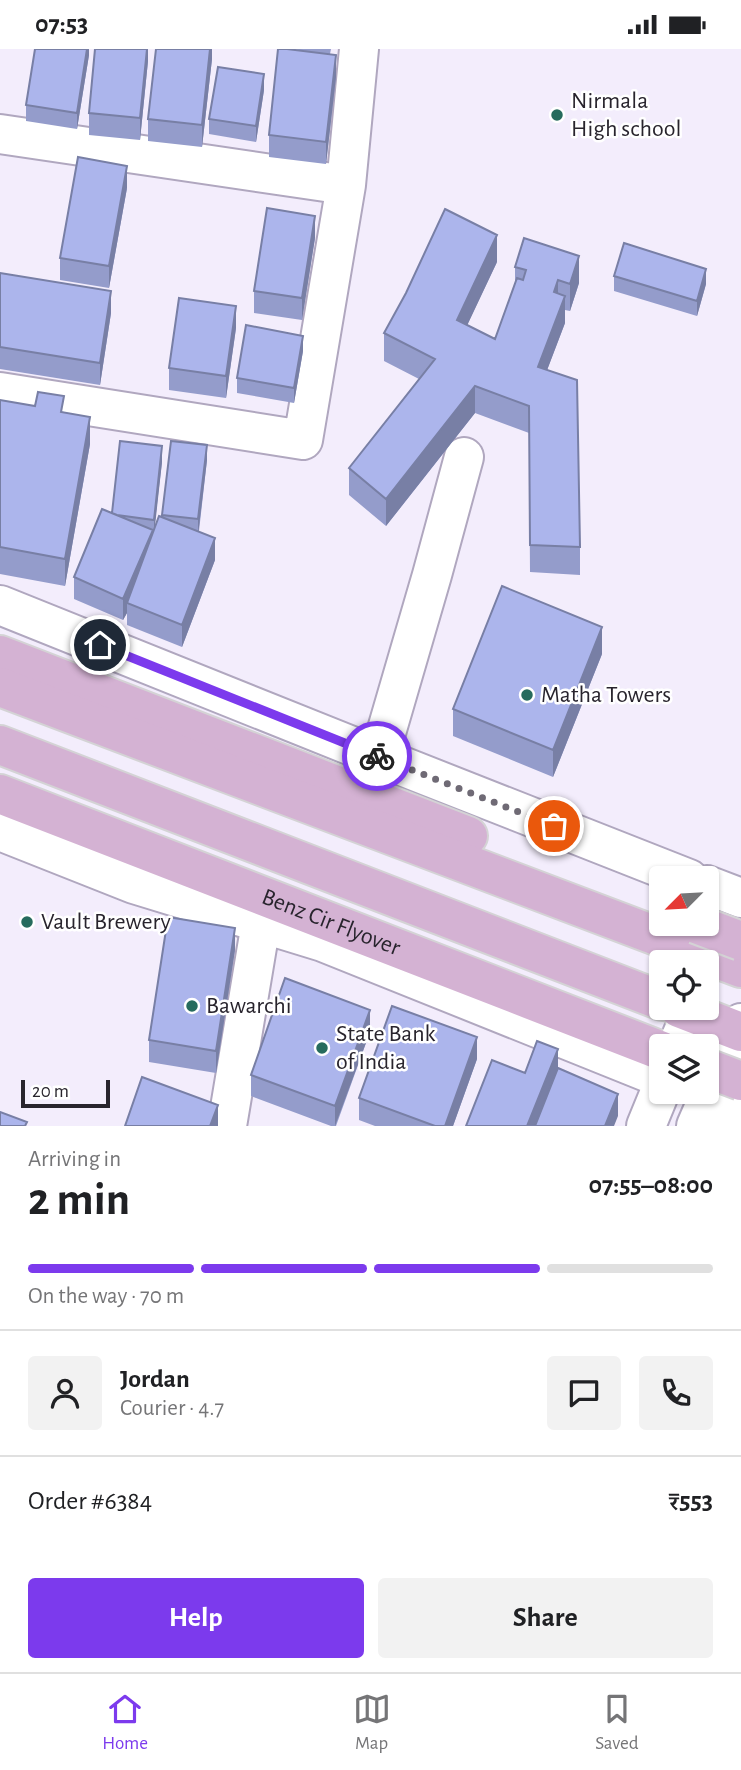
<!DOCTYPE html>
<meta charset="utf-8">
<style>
body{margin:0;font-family:"Alegreya Sans",sans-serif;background:#f2f2f2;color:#202124;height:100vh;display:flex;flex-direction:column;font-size:26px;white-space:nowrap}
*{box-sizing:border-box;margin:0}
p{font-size:23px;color:#757577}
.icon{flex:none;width:38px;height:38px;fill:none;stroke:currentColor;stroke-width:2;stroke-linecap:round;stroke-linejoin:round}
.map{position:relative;height:1077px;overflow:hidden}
.sheet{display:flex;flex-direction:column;background:#fff;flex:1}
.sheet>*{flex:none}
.needle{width:46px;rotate:246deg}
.controls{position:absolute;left:649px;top:817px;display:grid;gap:14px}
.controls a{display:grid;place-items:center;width:70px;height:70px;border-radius:7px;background:#fff;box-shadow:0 2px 5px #0004;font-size:35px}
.scale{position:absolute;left:21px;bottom:18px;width:89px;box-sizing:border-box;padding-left:7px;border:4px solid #28242d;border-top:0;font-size:19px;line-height:24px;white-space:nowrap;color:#28242d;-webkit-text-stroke:5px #fff;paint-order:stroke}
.pin{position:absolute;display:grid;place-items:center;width:60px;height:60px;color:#fff;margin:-30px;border:4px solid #fff;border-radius:50%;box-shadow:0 2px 7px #0007}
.courier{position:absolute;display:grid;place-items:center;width:70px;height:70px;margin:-35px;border:5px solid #7c3aed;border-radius:50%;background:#fff;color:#222;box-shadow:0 2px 9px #0007}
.overview em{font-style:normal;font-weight:700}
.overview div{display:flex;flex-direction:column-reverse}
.overview{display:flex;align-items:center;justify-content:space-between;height:119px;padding:0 28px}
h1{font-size:46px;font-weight:700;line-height:52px}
.bar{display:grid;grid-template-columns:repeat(4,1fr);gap:10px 7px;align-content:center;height:84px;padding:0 28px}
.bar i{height:9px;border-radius:5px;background:#e0e0e0}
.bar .current{background:#7c3aed}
.bar p{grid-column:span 4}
.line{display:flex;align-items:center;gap:18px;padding:0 28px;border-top:2px solid #e0e0e0}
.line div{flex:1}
.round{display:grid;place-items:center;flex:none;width:74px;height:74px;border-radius:7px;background:#f2f2f2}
.button{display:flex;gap:14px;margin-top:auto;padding:14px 28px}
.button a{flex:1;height:80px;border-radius:7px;background:#7c3aed;color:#fff;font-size:28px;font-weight:700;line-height:80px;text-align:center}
.button a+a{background:#f2f2f2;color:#202124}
.status{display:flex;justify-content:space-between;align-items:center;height:49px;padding:0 35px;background:#fff;direction:ltr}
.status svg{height:19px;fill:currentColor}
.tabs{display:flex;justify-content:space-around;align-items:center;height:98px;border-top:2px solid #e0e0e0;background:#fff;font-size:19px;color:#757577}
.tabs a{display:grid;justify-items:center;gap:4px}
.tabs .current{color:#7c3aed}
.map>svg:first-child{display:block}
</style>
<div class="status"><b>07:53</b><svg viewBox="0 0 49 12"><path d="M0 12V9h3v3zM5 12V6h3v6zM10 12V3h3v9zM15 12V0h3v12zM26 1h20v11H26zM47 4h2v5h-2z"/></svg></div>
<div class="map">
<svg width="741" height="1077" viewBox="0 0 741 1077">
<rect width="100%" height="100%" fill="#f3edfc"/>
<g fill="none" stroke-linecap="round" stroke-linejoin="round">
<defs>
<path id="minor" d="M 0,85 L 346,136
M 0,343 L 303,391 L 346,136 L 359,0
M 0,556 L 379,708 L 689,830
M 379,708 L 432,526 L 464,408
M 0,782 L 134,835 L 323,893 L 662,1029
M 707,836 L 741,849
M 677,998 L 693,959
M 706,1054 L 741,1068
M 227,1077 L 261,874
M 646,1077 L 662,1038
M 696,1077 L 741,974"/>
<g id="major">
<path d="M 0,606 L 468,787"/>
<path d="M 0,638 L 741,919"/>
<path d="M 0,696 L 662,952"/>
<path id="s1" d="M 0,745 L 662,1002"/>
<path d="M 679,959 L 741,983"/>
</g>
</defs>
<use href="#minor" stroke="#b0a7bf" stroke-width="42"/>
<use href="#major" stroke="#d4d3d5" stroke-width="42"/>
<use href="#minor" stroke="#fff" stroke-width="38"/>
<use href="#major" stroke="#d4b2d3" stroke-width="38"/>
<defs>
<path id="major-bridge" d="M 696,875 L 741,892
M 707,1019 L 741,1032"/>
</defs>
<use href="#major-bridge" stroke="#d4d3d5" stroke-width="42" stroke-linecap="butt"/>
<use href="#major-bridge" stroke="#d4b2d3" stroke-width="38"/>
</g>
<path fill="#949ccb" d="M 89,0 L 89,6 L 77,80 L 26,72 L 26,56 Z
M 148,0 L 148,12 L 140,91 L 89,86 L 89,64 Z
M 212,0 L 212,10 L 202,98 L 148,92 L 148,70 Z
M 293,0 L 331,0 L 330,5 L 336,28 L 326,115 L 269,108 L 269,86 L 318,4 Z
M 264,41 L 256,93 L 209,85 L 209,70 Z
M 127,139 L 109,239 L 60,231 L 60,209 Z
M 315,189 L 302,271 L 254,264 L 254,242 Z
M 497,213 L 467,276 L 495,290 L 515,235 L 515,218 L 579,234 L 570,262 L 565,261 L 565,274 L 547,321 L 580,498 L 580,526 L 530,523 L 529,384 L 475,364 L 386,477 L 349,446 L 349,419 L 419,330 L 384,312 L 384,284 Z
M 0,224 L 111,264 L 100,336 L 0,320 Z
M 614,227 L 706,235 L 697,267 L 614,242 Z
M 236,279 L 226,349 L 169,341 L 169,319 Z
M 303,302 L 294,354 L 237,344 L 237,329 Z
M 0,351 L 64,363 L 90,395 L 65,537 L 0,525 Z
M 171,392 L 207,411 L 199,482 L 215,511 L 182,598 L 127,576 L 127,564 L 123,571 L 74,550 L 74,528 L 112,464 L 162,413 L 154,481 L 162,469 Z
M 602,605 L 553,728 L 453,687 L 453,660 Z
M 235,901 L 216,1024 L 149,1013 L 149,991 Z
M 370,983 L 336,1077 L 331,1077 L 251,1047 L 251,1026 Z
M 477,1010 L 453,1077 L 375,1077 L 359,1071 L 359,1049 Z"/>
<path fill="#787fa5" d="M 87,0 L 89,0 L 89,6 L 77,80 L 77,64 Z
M 147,0 L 148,0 L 148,12 L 140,91 L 140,69 Z
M 210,0 L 212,0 L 212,10 L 202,98 L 202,76 Z
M 336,6 L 336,28 L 326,115 L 326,93 Z
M 264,25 L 264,41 L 256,93 L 256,77 Z
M 127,117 L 127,139 L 109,239 L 109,217 Z
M 315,167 L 315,189 L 302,271 L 302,249 Z
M 497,186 L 497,213 L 457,298 L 457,271 Z
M 579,207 L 579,234 L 570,262 L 570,235 Z
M 706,220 L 706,235 L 697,267 L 697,252 Z
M 558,231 L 558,259 L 554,243 Z
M 111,242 L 111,264 L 100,336 L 100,314 Z
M 565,247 L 565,274 L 538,345 L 538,318 Z
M 236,257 L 236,279 L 226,349 L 226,327 Z
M 303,287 L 303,302 L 294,354 L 294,339 Z
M 475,337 L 475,364 L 386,477 L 386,450 Z
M 90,368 L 90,395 L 65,537 L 65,510 Z
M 207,396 L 207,411 L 198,486 L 198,470 Z
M 162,397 L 162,413 L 154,486 L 154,471 Z
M 153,481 L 153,503 L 127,554 L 127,564 L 123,571 L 123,550 Z
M 215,489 L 215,511 L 182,598 L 182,576 Z
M 602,578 L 602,605 L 553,728 L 553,701 Z
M 235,879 L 235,901 L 216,1024 L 216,1002 Z
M 370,961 L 370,983 L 335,1077 L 335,1057 Z
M 477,988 L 477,1010 L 453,1077 L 445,1077 Z
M 558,1000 L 558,1022 L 536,1077 L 527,1077 Z
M 618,1045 L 618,1067 L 614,1077 L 605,1077 Z
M 218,1056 L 218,1077 L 210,1077 Z"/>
<path fill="#acb5ec" stroke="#787fa5" stroke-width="2" d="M 35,0 L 87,0 L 77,64 L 26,56 Z
M 95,0 L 147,0 L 140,69 L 89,64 Z
M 156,0 L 210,0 L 202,76 L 148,70 Z
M 278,0 L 287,0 L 336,6 L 326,93 L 269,86 Z
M 218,18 L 264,25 L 256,77 L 209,70 Z
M 78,108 L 127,117 L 109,217 L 60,209 Z
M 267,159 L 315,167 L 302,249 L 254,242 Z
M 445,160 L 497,186 L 457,271 L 495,290 L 517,229 L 523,231 L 526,221 L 515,218 L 524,189 L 579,207 L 570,235 L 558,231 L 554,243 L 565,247 L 538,318 L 577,331 L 580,498 L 530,496 L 529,357 L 475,337 L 386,450 L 349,419 L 435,310 L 384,284 L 406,244 Z
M 624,194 L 706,220 L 697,252 L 614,227 Z
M 0,224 L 111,242 L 100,314 L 0,298 Z
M 179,249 L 236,257 L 226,327 L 169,319 Z
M 246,276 L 303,287 L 294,339 L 237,329 Z
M 38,343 L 64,347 L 61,363 L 90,368 L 65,510 L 0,498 L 0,351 L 35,357 Z
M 120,392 L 162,397 L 154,471 L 117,466 L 112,464 Z
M 171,392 L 207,396 L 198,470 L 162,466 Z
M 102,460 L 153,481 L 123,550 L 74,528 Z
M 159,467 L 215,489 L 182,576 L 127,554 Z
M 502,537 L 602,578 L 553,701 L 453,660 Z
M 168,868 L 235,879 L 216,1002 L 149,991 Z
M 285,929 L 370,961 L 335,1057 L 251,1026 Z
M 392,957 L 477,988 L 445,1077 L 435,1077 L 359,1049 Z
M 537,992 L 558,1000 L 527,1077 L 466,1077 L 492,1011 L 525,1024 Z
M 558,1019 L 618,1045 L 605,1077 L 535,1077 Z
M 142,1028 L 218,1056 L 210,1077 L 125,1077 Z
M 0,1063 L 27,1073 L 25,1077 L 0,1077 Z"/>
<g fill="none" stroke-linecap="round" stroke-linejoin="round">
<path stroke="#6f6a75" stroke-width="7" stroke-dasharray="0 12.6" d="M 377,707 L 554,777"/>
<path stroke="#7c3aed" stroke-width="9" d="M 100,596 L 377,707"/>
</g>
<g fill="#266b5d" stroke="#fff" stroke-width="2.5">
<circle cx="557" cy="66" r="7"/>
<circle cx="527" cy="646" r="7"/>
<circle cx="27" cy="873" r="7"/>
<circle cx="192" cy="957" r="7"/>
<circle cx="322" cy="999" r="7"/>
</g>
<g text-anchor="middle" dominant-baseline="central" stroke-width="5" stroke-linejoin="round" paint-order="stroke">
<g font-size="24" fill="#28242d" stroke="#fff" text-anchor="start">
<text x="571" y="52">Nirmala<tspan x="571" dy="28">High school</tspan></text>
<text x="541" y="646">Matha Towers</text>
<text x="41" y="873">Vault Brewery</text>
<text x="206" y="957">Bawarchi</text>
<text x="336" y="985">State Bank<tspan x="336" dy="28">of India</tspan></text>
</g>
<g font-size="24" fill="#28242d" stroke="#fff">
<text stroke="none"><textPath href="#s1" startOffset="355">Benz Cir Flyover</textPath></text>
</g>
</g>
</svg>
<div class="controls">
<a><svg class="needle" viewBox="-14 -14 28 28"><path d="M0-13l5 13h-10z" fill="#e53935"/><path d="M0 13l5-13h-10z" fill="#757577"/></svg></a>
<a><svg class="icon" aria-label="locate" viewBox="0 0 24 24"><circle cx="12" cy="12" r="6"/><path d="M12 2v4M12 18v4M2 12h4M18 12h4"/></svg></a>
<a><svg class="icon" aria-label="layers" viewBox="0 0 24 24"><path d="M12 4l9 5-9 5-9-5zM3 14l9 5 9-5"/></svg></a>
</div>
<div class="scale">20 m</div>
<div class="pin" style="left:554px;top:777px;background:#ea580c"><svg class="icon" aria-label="bag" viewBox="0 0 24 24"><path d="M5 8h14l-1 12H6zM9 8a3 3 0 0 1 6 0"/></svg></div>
<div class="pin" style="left:100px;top:596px;background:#1f2937"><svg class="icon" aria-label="home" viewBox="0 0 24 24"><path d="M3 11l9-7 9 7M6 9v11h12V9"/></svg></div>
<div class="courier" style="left:377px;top:707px"><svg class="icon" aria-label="bike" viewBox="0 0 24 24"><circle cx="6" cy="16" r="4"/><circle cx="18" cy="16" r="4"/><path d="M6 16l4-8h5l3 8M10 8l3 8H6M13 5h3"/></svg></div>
</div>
<section class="sheet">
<div class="overview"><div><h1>2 min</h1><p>Arriving in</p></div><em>07:55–08:00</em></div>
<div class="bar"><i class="current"></i><i class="current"></i><i class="current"></i><i></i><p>On the way · 70 m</p></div>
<div class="line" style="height:126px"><a class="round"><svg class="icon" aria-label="person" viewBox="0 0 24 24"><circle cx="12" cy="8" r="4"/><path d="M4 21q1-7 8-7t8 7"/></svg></a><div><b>Jordan</b><p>Courier · 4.7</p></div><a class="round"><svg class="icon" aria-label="chat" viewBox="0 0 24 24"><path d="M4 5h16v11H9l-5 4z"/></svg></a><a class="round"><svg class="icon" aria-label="phone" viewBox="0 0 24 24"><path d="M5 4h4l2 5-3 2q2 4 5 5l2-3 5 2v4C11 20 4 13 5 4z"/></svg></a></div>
<div class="line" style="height:91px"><div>Order #6384</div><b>₹553</b></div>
<div class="button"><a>Help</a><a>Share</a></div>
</section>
<nav class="tabs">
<a class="current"><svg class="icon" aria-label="home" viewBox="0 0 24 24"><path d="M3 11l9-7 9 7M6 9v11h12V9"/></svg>Home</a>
<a><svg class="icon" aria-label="map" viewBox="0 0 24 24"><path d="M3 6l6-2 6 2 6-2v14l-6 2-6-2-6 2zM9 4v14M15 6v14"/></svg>Map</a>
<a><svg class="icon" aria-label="saved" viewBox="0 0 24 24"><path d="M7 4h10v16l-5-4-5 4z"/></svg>Saved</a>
</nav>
